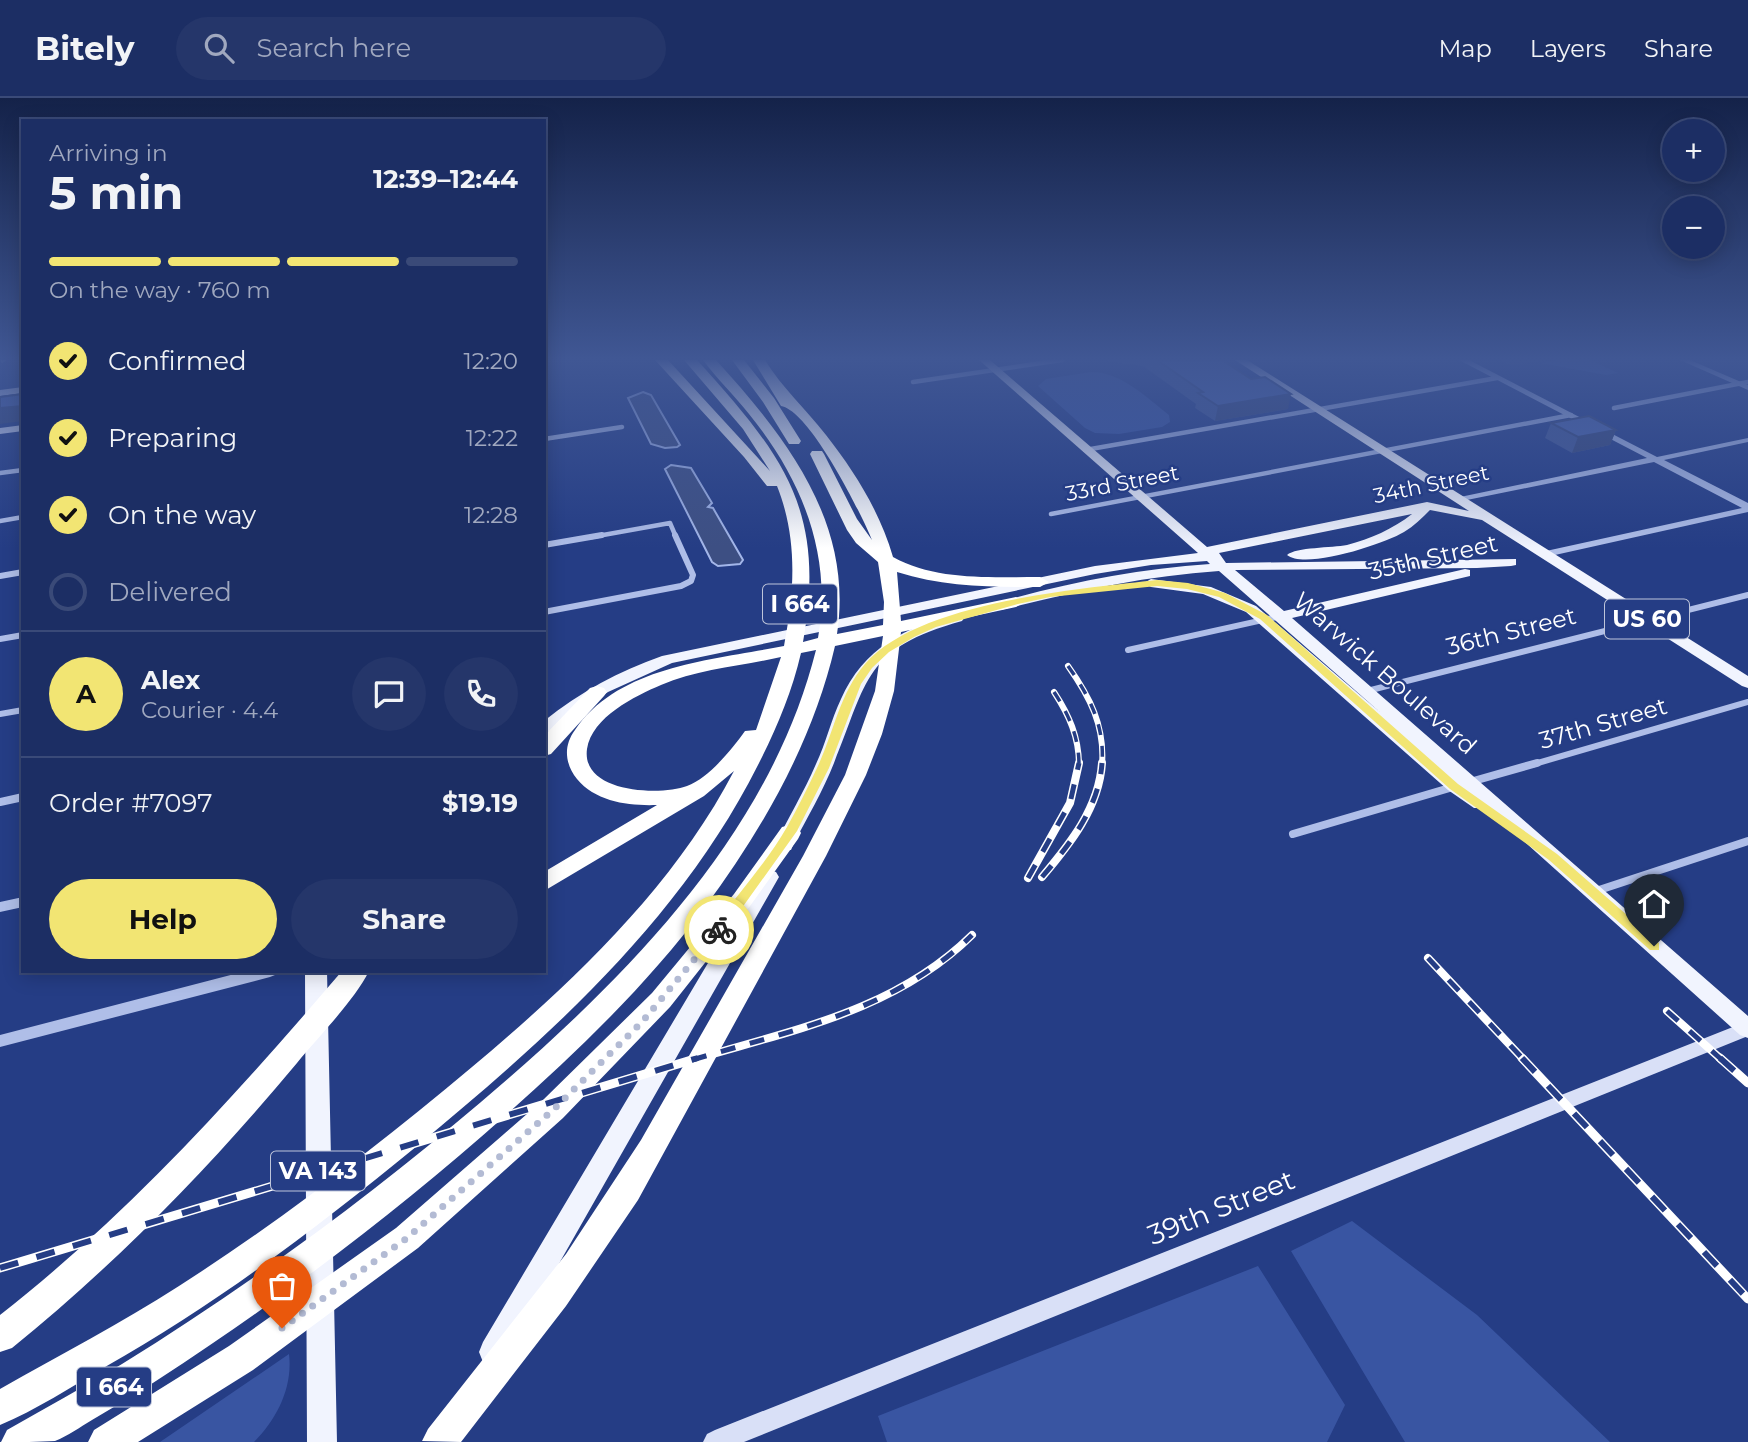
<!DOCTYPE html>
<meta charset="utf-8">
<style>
body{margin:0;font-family:Montserrat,sans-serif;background:#25366a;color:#f1f3f6;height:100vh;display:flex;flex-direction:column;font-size:26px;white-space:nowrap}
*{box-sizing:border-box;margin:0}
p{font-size:23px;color:#a0a8bf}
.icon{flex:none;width:38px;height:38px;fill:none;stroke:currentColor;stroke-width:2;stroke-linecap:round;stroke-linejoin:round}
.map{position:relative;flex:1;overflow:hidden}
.sheet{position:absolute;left:21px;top:21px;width:525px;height:854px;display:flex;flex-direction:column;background:#1c2e64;border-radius:0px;box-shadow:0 4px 18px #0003,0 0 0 2px #3a4a78}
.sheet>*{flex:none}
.controls{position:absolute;left:1662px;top:21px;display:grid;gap:14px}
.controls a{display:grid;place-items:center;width:63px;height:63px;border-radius:50%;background:#1c2e64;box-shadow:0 4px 18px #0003,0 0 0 2px #3a4a78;font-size:35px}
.pin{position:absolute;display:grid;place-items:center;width:60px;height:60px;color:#fff;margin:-72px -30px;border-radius:50% 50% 50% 0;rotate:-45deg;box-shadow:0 0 7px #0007}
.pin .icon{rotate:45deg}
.courier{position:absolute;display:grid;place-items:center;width:70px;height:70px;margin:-35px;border:5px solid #f2e573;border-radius:50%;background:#fff;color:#222;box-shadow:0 2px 9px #0007}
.summary em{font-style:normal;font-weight:700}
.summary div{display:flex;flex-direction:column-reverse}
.summary{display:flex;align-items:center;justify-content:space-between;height:119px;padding:0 28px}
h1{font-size:46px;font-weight:700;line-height:52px}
.bar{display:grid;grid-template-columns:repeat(4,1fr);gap:10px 7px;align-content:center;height:84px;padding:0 28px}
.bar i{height:9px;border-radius:5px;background:#3a4a78}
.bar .active{background:#f2e573}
.bar p{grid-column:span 4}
.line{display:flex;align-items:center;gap:18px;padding:0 28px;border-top:2px solid #3a4a78}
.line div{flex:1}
.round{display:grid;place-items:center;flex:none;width:74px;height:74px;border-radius:37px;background:#25366a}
ol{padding:0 28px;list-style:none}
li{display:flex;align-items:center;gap:21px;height:77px}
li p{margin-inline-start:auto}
li .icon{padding:7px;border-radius:50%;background:#f2e573;color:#111;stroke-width:4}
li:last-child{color:#a0a8bf}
li i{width:38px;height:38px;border:4px solid #3a4a78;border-radius:50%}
.button{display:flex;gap:14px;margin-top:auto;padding:14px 28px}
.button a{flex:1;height:80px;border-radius:42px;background:#f2e573;color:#111;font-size:28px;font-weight:700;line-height:80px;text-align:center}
.button a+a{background:#25366a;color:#f1f3f6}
header{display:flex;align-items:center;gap:42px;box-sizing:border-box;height:98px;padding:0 35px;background:#1c2e64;border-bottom:2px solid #3a4a78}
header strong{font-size:33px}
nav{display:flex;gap:38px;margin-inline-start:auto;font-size:24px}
.search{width:490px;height:63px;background:#25366a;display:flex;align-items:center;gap:18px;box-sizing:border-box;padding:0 24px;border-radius:38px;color:#a0a8bf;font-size:26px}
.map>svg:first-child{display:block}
</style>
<header>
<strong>Bitely</strong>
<div class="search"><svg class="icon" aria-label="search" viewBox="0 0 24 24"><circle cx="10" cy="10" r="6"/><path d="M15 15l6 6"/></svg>Search here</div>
<nav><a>Map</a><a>Layers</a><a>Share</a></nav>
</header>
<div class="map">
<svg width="1748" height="1344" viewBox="0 0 1748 1344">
<rect width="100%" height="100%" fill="#253d85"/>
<path fill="#3955a2" d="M 1558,262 L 1590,262 L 1618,275 L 1606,277 L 1540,265 Z
M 1091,274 C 1121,274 1146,299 1169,317 L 1170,324 L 1162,329 L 1119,336 L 1095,335 L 1085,330 L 1038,288 L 1046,281 Z
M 1352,1123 L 1477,1217 L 1610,1344 L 1405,1344 L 1291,1153 Z
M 1258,1168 L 1345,1307 L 1327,1344 L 887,1344 L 878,1318 Z
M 289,1256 C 293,1289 277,1321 254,1344 L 160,1344 Z"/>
<path fill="#3d4f83" stroke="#a3b6e9" stroke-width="2" d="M 643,294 L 651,297 L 680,347 L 677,349 L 665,350 L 651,346 L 628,300 Z
M 671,367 L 691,370 L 712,405 L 708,409 L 713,410 L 743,462 L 740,466 L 718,468 L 712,464 L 665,371 Z"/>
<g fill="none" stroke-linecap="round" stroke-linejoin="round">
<path stroke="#afbee8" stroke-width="4.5" d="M 913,284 L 1062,262
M 1614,310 L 1748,284
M 544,341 L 622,329
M 1085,352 L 1497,280
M 0,375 L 23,372
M 1051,416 L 1571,317
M 0,423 L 23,419
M 592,439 L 670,425 L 676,439"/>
<path stroke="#afbee8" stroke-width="6" d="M 544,447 L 602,437
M 0,478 L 23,474
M 544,514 L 681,488 L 691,483 L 693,477 L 675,437
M 0,541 L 23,537
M 1128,552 L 1281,518
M 1367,593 L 1748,497
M 0,616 L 23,612
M 1531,667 L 1748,604"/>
<path stroke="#afbee8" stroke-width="8" d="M 1470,684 L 1537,665
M 0,704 L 23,699
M 1293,736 L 1453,689
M 1596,793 L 1748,743"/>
<path fill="#afbee8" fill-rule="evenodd" d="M 1459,262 L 1469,262 L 1657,359 L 1748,340 L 1748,344 L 1664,362 L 1748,405 L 1748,414 L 1546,459 L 1543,458 L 1541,456 L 1546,453 L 1742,410 L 1654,364 L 1457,404 L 1456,402 L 1460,399 L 1647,360 Z
M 1680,262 L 1690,262 L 1748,287 L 1748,292 Z
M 23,799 L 23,809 L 0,814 L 0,804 Z
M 246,873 L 277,873 L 275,877 L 270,879 L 0,949 L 0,937 Z"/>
<path fill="#d9e0f7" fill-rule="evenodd" d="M 23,289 L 23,295 L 0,298 L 0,292 Z
M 23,327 L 23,333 L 0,336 L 0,330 Z
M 1748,923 L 1748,938 L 744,1344 L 703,1344 L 707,1336 L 715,1332 Z"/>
<path fill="#f1f4fe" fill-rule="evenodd" d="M 0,262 L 7,262 L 2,265 Z
M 979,262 L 990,262 L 1207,449 L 1427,404 L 1469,413 L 1235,262 L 1247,262 L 1748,578 L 1748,590 L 1742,588 L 1482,422 L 1430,412 C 1422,420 1414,428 1404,434 C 1384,446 1305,472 1287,457 C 1296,449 1332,450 1347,447 C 1370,441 1393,431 1412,416 L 1219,455 L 1226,465 L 1516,461 L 1516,467 L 1511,468 L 1477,470 L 1235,472 L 1284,513 L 1465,471 L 1470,472 L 1470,478 L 1292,520 L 1748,918 L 1748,940 L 1740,937 L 1487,710 L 1474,710 L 1448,692 L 1246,514 L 1203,496 L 1151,489 L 1144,485 L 1151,481 L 1211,489 L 1256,508 L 1381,615 L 1219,473 C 1144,478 1073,494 1001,512 L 994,508 L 996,505 C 1066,485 1137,471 1210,466 L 1207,463 L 1151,467 L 1095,476 L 672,565 L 608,594 L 544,637 L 544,623 C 580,594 619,573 662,558 L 1095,468 L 1198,455 Z
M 957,516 L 964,520 L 962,523 C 864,550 868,582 834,665 C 823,693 807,720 793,747 L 791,752 L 777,752 L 775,747 C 788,720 804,694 816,666 C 826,645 831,622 841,601 C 863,551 906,528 957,516 Z
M 769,772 L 776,774 L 779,779 L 503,1264 L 493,1268 L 483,1264 L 479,1254 L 483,1244 L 762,774 Z
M 305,873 L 327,873 L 337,1344 L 307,1344 Z"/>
<path fill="#fff" fill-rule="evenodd" d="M 655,262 L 668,262 L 770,373 L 743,331 L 684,262 L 697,262 C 782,356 827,411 803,544 L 818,540 C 833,456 801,380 749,316 C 734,297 717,281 703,262 L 716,262 C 786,339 854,425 837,536 L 883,527 L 884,504 L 878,464 L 856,445 L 847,432 L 810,356 L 812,353 L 822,353 L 824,356 L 857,421 L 872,442 C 861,415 810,313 781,308 L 753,262 L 765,262 C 783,291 805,310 826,337 C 855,374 880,414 893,459 C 936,483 992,479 1040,479 L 1049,484 L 1040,489 C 991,489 944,489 897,474 L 901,523 L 1016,499 L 1025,504 L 1016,509 L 901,534 L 894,593 L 882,636 L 866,677 L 826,758 L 638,1102 L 566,1208 L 461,1344 L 422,1343 L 428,1331 L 566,1156 L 641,1042 L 803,758 L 845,677 L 875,593 L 883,538 L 835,548 C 813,643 763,731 705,809 C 648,886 578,953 506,1017 C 414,1099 316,1175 213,1245 C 174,1272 133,1298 92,1322 C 80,1329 68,1338 55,1343 C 41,1344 17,1344 1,1344 L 7,1332 C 45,1310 84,1289 122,1266 C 248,1188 368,1100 481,1004 C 623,883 769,739 816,552 L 801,555 C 792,594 776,632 758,667 C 680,822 549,939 417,1048 C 318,1129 217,1206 105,1269 C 71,1289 36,1312 0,1327 L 0,1291 C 60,1257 121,1225 179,1188 C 282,1122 379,1047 472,969 C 572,885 673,790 734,673 L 704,698 L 544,793 L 544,774 L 657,707 C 629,708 596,704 577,681 C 565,666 563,648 575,632 C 619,567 714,562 784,548 L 785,542 C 795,490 797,438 777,388 L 767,388 L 744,359 ZM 781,559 L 756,632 L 745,633 C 732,651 709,680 687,688 C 660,698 581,695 587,651 C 592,619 635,598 661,587 C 698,571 742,568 781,559 Z
M 732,262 L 744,262 L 774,300 L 801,343 L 799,346 L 789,346 L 763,304 Z
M 597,588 L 604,590 L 607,594 L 604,598 L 551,656 L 544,658 L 544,638 L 590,590 Z
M 790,727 L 798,729 L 801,735 L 798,741 L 750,808 L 670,909 L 563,1020 L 418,1150 L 253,1272 L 138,1344 L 88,1344 L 94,1332 L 229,1248 L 396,1130 L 543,1002 L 652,895 L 734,796 L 782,729 Z
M 342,873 L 369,873 C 354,903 319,938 297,965 C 210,1069 117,1165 12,1250 L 0,1254 L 0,1217 C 129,1116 236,997 342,873 Z"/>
<defs>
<path id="rail-far2" d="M 1068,568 C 1090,599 1105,628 1102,667
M 1054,594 C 1069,617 1079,639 1079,667"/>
<path id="rail-far1" d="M 1042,779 C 1070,746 1099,710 1102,665
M 1028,780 L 1070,705 L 1079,665
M 1428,860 L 1524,962
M 1667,913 L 1722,962
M 692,962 C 792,932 895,913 972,837"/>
<path id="rail" d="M 1522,960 L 1748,1201
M 1720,960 L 1748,985
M 0,1170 L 698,960"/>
</defs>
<use href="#rail-far2" stroke="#fff" stroke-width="6"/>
<use href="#rail-far1" stroke="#fff" stroke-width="8"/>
<use href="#rail" stroke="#fff" stroke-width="9"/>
<use href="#rail-far2" stroke="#253d85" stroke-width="3.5" stroke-dasharray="11" stroke-linecap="butt"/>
<use href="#rail-far1" stroke="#253d85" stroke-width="5" stroke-dasharray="15" stroke-linecap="butt"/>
<use href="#rail" stroke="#253d85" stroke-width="6" stroke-dasharray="19" stroke-linecap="butt"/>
</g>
<path fill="#425895" d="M 1107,262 L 1222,262 L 1288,311 L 1215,323 L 1195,310 L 1196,306 L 1143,268 L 1107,263 Z
M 1500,262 L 1547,262 L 1509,267 Z
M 1551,325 L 1616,332 L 1610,347 L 1572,355 L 1545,340 Z"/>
<path fill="#364779" d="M 1511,262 L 1547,262 L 1509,267 Z
M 1291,296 L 1288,311 L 1215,323 L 1218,308 Z
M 0,306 L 23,308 L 23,323 L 0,326 Z
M 1616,332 L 1610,347 L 1572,355 L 1578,339 Z"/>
<path fill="#4d66ad" stroke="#364779" stroke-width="2" d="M 1157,262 L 1222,262 L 1251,281 L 1265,279 L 1291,296 L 1218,308 L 1198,295 L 1203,294 Z
M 23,296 L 23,308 L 0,310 L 0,299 Z
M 1589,318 L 1616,332 L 1578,339 L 1551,325 Z"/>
<linearGradient id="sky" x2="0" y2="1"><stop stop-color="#142249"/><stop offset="0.58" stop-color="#405794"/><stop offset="1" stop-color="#405794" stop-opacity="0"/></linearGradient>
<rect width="1748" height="450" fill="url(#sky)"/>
<path fill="#f2e573" d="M 1157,482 L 1188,485 L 1225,495 L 1267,517 L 1458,686 L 1557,756 L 1659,845 L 1659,852 L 1650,852 L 1549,762 L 1450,691 L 1260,521 L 1219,499 L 1187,491 L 1157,488 L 1050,499 L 1018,506 L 936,529 L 914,539 L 889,554 L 872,570 L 861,586 L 829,670 L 797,733 L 724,835 L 714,835 L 714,828 C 738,796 767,764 787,729 C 797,711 807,691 816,672 C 833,638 839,596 865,566 C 918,504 1078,491 1157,482 Z"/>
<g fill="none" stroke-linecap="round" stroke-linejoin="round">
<path stroke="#b3bbd4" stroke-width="7" stroke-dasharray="0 12.6" d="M 282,1230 L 407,1140 L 554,1011 L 642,924 L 719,832"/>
</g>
<g text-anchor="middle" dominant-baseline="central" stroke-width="5" stroke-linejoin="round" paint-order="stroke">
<g font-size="21" fill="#fff" stroke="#253d85">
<text transform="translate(1122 385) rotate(-11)">33rd Street</text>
<text transform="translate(1431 386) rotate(-12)">34th Street</text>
</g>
<g fill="#253d85" stroke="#bec5da" stroke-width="2">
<rect x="763" y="486.5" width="74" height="39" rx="5"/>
<rect x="1605" y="501.5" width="84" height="39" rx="5"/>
<rect x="271" y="1053.5" width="94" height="39" rx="5"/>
<rect x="77" y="1269.5" width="74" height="39" rx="5"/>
</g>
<g font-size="23" font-weight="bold" fill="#fff">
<text x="800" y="506">I 664</text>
<text x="1647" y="521">US 60</text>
<text x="318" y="1073">VA 143</text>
<text x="114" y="1289">I 664</text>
</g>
<g font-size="24" fill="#fff" stroke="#253d85">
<text transform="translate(1433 459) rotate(-13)">35th Street</text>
<text transform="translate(1511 533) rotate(-14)">36th Street</text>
<text transform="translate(1385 575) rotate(41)">Warwick Boulevard</text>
<text transform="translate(1603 625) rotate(-16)">37th Street</text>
</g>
<g font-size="28" fill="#fff" stroke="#253d85">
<text transform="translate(1221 1109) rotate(-22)">39th Street</text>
</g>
</g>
</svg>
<div class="controls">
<a>+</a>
<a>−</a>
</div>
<div class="pin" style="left:282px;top:1230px;background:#ea580c"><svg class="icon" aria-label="bag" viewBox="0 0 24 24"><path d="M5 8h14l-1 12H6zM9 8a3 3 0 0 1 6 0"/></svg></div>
<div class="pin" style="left:1654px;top:848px;background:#1f2937"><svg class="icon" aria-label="home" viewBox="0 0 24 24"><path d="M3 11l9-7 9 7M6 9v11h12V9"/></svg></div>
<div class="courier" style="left:719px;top:832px"><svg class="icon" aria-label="bike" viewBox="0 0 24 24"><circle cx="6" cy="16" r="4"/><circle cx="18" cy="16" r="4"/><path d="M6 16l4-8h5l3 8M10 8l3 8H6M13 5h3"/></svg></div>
<section class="sheet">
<div class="summary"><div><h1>5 min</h1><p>Arriving in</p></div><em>12:39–12:44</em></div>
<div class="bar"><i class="active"></i><i class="active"></i><i class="active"></i><i></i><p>On the way · 760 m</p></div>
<ol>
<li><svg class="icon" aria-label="check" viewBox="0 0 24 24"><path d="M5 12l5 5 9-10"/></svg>Confirmed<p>12:20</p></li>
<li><svg class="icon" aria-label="check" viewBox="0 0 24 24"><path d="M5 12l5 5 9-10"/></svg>Preparing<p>12:22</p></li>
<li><svg class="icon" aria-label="check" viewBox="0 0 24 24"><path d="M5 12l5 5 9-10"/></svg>On the way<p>12:28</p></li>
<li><i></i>Delivered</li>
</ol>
<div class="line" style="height:126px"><b class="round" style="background:#f2e573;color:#111">A</b><div><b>Alex</b><p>Courier · 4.4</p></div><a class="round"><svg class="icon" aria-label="chat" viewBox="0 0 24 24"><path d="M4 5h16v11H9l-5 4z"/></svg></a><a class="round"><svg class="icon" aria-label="phone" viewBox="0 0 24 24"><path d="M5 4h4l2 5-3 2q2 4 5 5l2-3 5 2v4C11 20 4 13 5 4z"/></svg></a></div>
<div class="line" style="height:91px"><div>Order #7097</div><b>$19.19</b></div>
<div class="button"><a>Help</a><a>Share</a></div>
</section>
</div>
